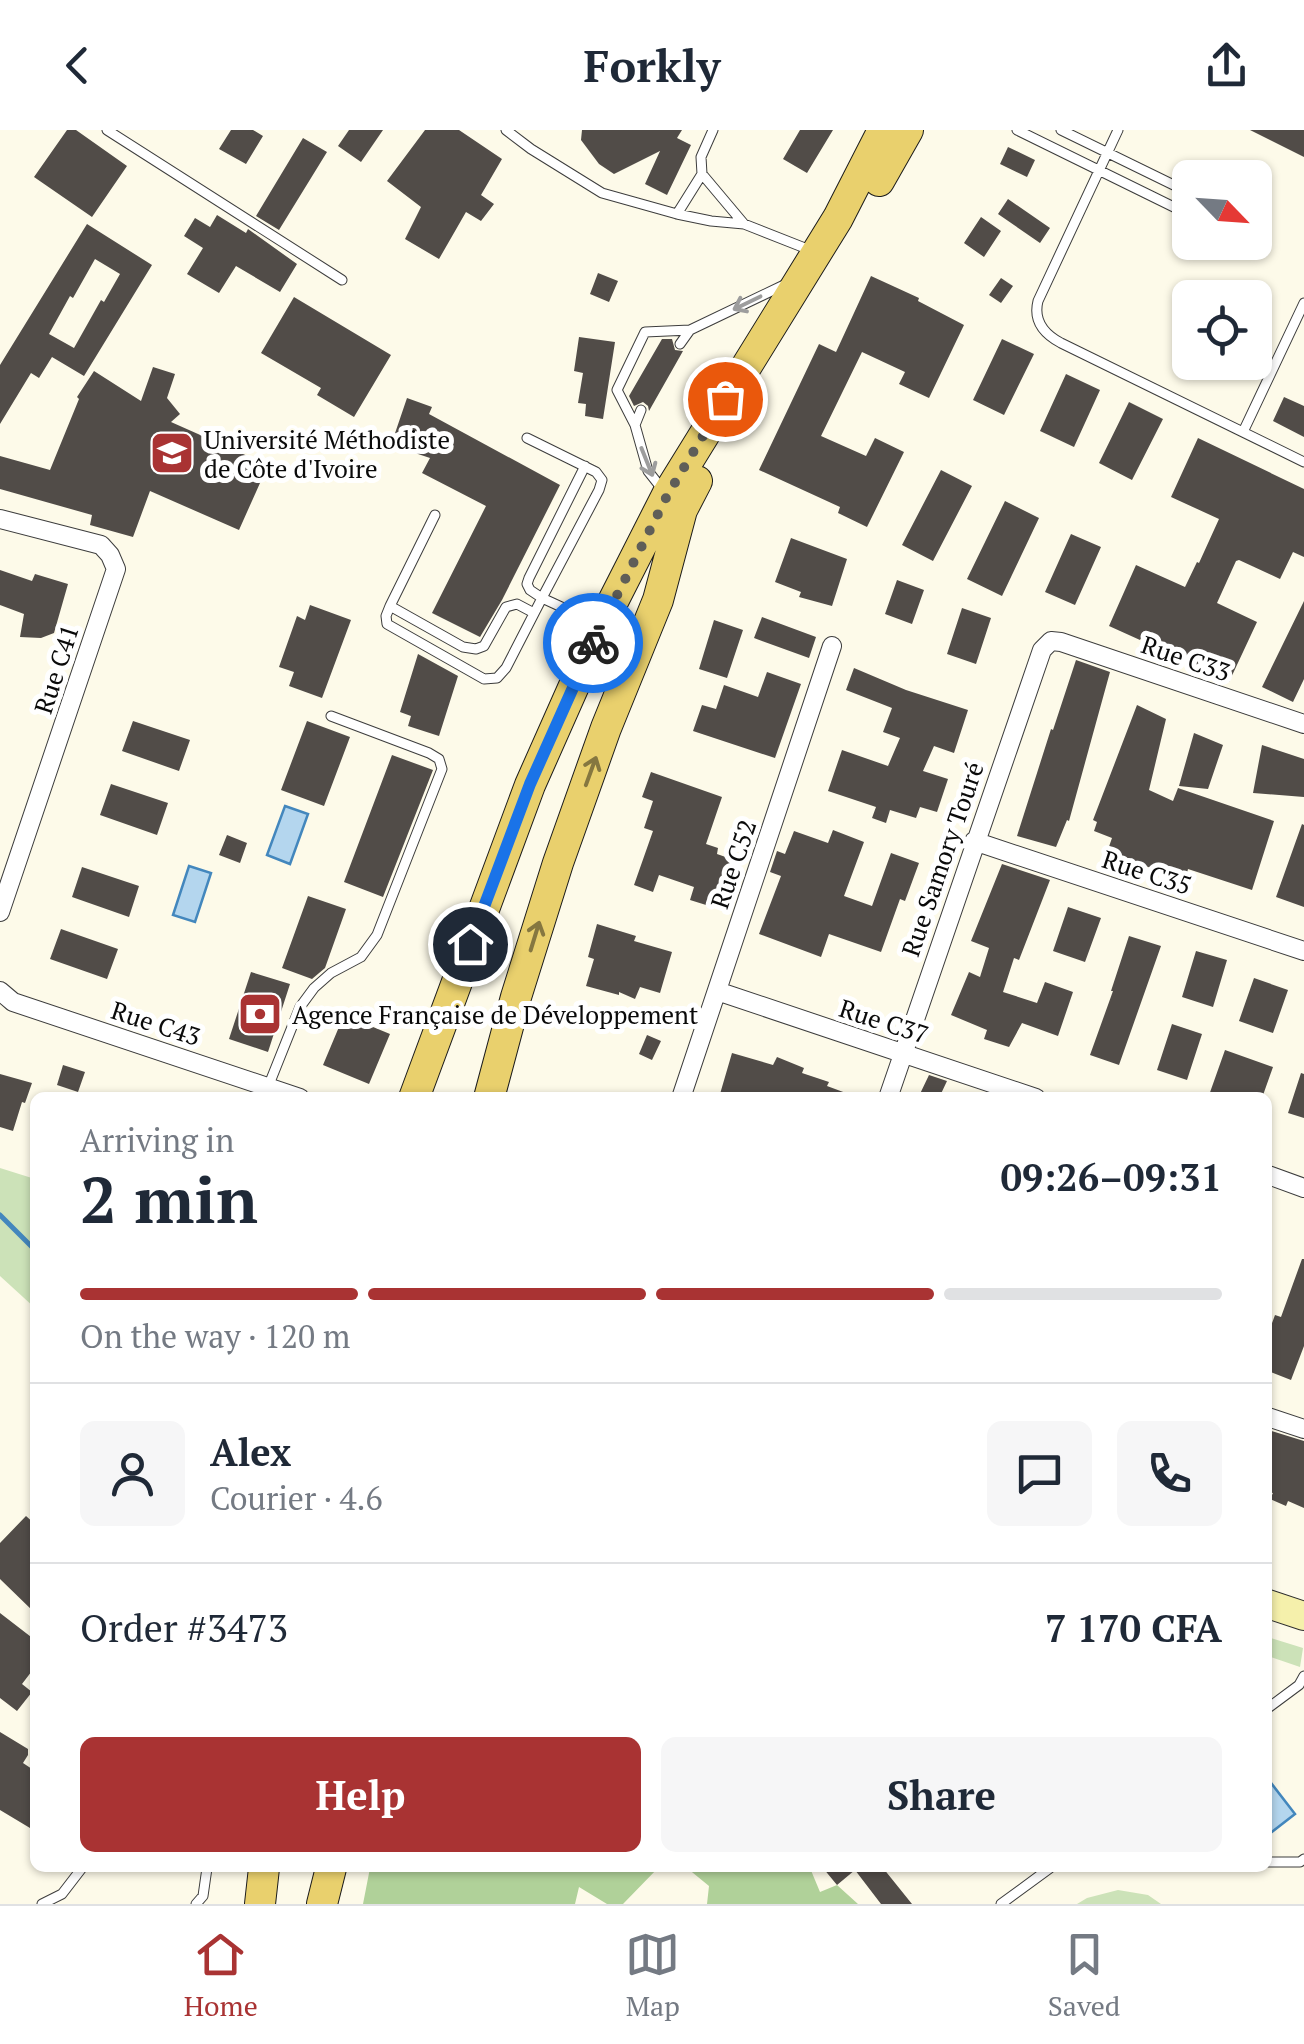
<!DOCTYPE html>
<meta charset="utf-8">
<style>
body{margin:0;font-family:"PT Serif",serif;background:#f6f6f7;color:#1f2937;height:100vh;display:flex;flex-direction:column;font-size:38px;white-space:nowrap}
*{box-sizing:border-box;margin:0}
p{font-size:32px;color:#747a83}
.icon{flex:none;width:55px;height:55px;fill:none;stroke:currentColor;stroke-width:2;stroke-linecap:round;stroke-linejoin:round}
.map{position:relative;flex:1;overflow:hidden}
.sheet{position:absolute;left:30px;top:962px;width:1242px;height:780px;display:flex;flex-direction:column;background:#fff;border-radius:15px;box-shadow:0 2px 8px #0004}
.sheet>*{flex:none}
.needle{width:65px;rotate:115deg}
.buttons{position:absolute;left:1172px;top:30px;display:grid;gap:20px}
.buttons a{display:grid;place-items:center;width:100px;height:100px;border-radius:15px;background:#fff;box-shadow:0 2px 8px #0004;font-size:50px}
.pin{position:absolute;display:grid;place-items:center;width:85px;height:85px;color:#fff;margin:-42px;border:5px solid #fff;border-radius:50%;box-shadow:0 2px 10px #0007}
.courier{position:absolute;display:grid;place-items:center;width:100px;height:100px;margin:-50px;border:8px solid #1a73e8;border-radius:50%;background:#fff;color:#222;box-shadow:0 2px 12px #0007}
.head em{font-style:normal;font-weight:700}
.head div{display:flex;flex-direction:column-reverse}
.head{display:flex;align-items:center;justify-content:space-between;height:170px;padding:0 50px}
h1{font-size:65px;font-weight:700;line-height:75px}
.bar{display:grid;grid-template-columns:repeat(4,1fr);gap:15px 10px;align-content:center;height:120px;padding:0 50px}
.bar i{height:12px;border-radius:8px;background:#e0e1e3}
.bar .selected{background:#a93333}
.bar p{grid-column:span 4}
.line{display:flex;align-items:center;gap:25px;padding:0 50px;border-top:2px solid #e0e1e3}
.line div{flex:1}
.round{display:grid;place-items:center;flex:none;width:105px;height:105px;border-radius:15px;background:#f6f6f7}
.cta{display:flex;gap:20px;margin-top:auto;padding:20px 50px}
.cta a{flex:1;height:115px;border-radius:15px;background:#a93333;color:#fff;font-size:40px;font-weight:700;line-height:115px;text-align:center}
.cta a+a{background:#f6f6f7;color:#1f2937}
header{display:flex;justify-content:space-between;align-items:center;height:130px;padding:0 50px;background:#fff;font-size:45px;font-weight:700}
.dock{display:flex;justify-content:space-around;align-items:center;height:140px;border-top:2px solid #e0e1e3;background:#fff;font-size:28px;color:#747a83}
.dock a{display:grid;justify-items:center;gap:5px}
.dock .selected{color:#a93333}
.map>svg:first-child{display:block}
</style>
<header><svg class="icon" aria-label="back" viewBox="0 0 24 24"><path d="M15 5l-7 7 7 7"/></svg>Forkly<svg class="icon" aria-label="share" viewBox="0 0 24 24"><path d="M12 15V3M7 8l5-5 5 5M5 13v7h14v-7"/></svg></header>
<div class="map">
<svg width="1304" height="1774" viewBox="0 0 1304 1774">
<rect width="100%" height="100%" fill="#fdfae9"/>
<path fill="#cce2b8" d="M 0,1038 L 35,1049 L 35,1178 L 0,1146 Z
M 1268,1507 L 1303,1518 L 1300,1537 L 1268,1526 Z
M 1118,1760 L 1148,1765 L 1161,1774 L 1077,1774 L 1087,1768 Z"/>
<path fill="#b0d199" d="M 370,1738 L 658,1738 L 623,1774 L 607,1774 L 579,1757 L 575,1774 L 363,1774 Z
M 687,1738 L 810,1738 L 820,1762 L 837,1755 L 858,1774 L 707,1774 L 709,1756 Z"/>
<path fill="#b4d6ee" stroke="#4387bd" stroke-width="2.5" d="M 285,676 L 308,684 L 290,734 L 267,725 Z
M 189,736 L 211,743 L 195,792 L 173,785 Z
M 1268,1649 L 1295,1684 L 1268,1705 Z"/>
<g fill="none" stroke-linecap="round" stroke-linejoin="round">
<path stroke="#4387bd" stroke-width="5" d="M 0,1085 L 35,1120"/>
</g>
<path fill="#514c48" fill-rule="evenodd" d="M 67,0 L 76,0 L 127,36 L 92,87 L 34,47 Z
M 231,0 L 253,0 L 263,6 L 246,34 L 219,19 Z
M 349,0 L 383,0 L 361,32 L 338,16 Z
M 425,0 L 459,0 L 502,29 L 481,65 L 494,74 L 481,91 L 466,82 L 439,129 L 405,109 L 421,77 L 387,51 Z
M 582,0 L 682,0 L 677,8 L 691,15 L 667,65 L 645,54 L 660,21 L 614,44 L 599,34 L 581,10 Z
M 800,0 L 833,0 L 807,43 L 783,29 Z
M 1250,0 L 1304,0 L 1304,27 Z
M 303,8 L 327,22 L 279,100 L 256,86 Z
M 1008,17 L 1035,30 L 1027,47 L 1000,34 Z
M 1008,69 L 1050,98 L 1040,113 L 998,84 Z
M 217,85 L 246,103 L 248,99 L 297,134 L 280,162 L 236,136 L 219,163 L 187,144 L 203,118 L 184,106 L 195,88 L 210,97 Z
M 981,87 L 1001,101 L 984,127 L 964,113 Z
M 87,94 L 152,135 L 84,246 L 52,227 L 39,248 L 31,243 L 0,294 L 0,235 ZM 95,129 L 120,144 L 104,172 L 101,170 L 74,218 L 49,204 L 70,166 L 73,168 Z
M 598,143 L 618,151 L 609,172 L 590,164 Z
M 871,146 L 919,168 L 918,171 L 964,195 L 929,268 L 899,254 L 905,242 L 862,222 L 821,306 L 866,326 L 875,308 L 904,322 L 867,397 L 838,383 L 840,377 L 759,340 L 819,214 L 836,222 Z
M 1001,148 L 1013,156 L 1001,173 L 989,165 Z
M 294,167 L 391,225 L 354,287 L 317,265 L 321,258 L 261,223 Z
M 579,207 L 615,212 L 603,289 L 585,286 L 586,274 L 578,273 L 583,243 L 574,241 Z
M 662,209 L 672,209 L 675,220 L 683,221 L 649,281 L 648,276 L 643,272 L 634,276 L 629,266 Z
M 1002,209 L 1034,224 L 1004,285 L 973,270 Z
M 153,237 L 175,244 L 167,268 L 180,284 L 171,292 L 268,335 L 239,400 L 150,361 L 133,407 L 90,395 L 92,385 L 0,359 L 0,326 L 50,340 L 79,269 L 77,267 L 94,241 L 141,271 Z
M 1066,244 L 1100,260 L 1074,317 L 1040,301 Z
M 1284,267 L 1304,276 L 1304,307 L 1273,291 Z
M 407,268 L 432,277 L 429,284 L 560,355 L 502,470 L 480,507 L 432,483 L 486,376 L 422,343 L 430,328 L 391,315 Z
M 1129,272 L 1163,289 L 1132,350 L 1099,333 Z
M 1198,308 L 1304,359 L 1304,427 L 1293,422 L 1280,449 L 1239,430 L 1236,431 L 1217,473 L 1257,492 L 1229,552 L 1141,508 L 1140,510 L 1109,496 L 1136,435 L 1185,457 L 1197,432 L 1199,433 L 1219,389 L 1171,367 Z
M 941,340 L 972,356 L 933,431 L 902,415 Z
M 1005,371 L 1039,388 L 1002,466 L 967,449 Z
M 1071,404 L 1101,417 L 1075,475 L 1045,462 Z
M 791,408 L 847,429 L 832,476 L 799,467 L 801,462 L 775,452 Z
M 0,440 L 32,451 L 35,444 L 68,454 L 54,503 L 41,508 L 20,507 L 24,484 L 0,475 Z
M 897,450 L 924,460 L 912,494 L 885,484 Z
M 1304,471 L 1304,549 L 1293,572 L 1262,557 Z
M 310,475 L 351,490 L 322,568 L 289,556 L 294,542 L 279,537 L 297,486 L 305,490 Z
M 962,478 L 991,488 L 976,534 L 947,524 Z
M 762,487 L 816,507 L 809,528 L 754,508 Z
M 714,490 L 743,500 L 727,548 L 699,539 Z
M 418,524 L 458,546 L 439,606 L 408,596 L 411,586 L 400,582 Z
M 1076,530 L 1110,542 L 1069,691 L 1067,690 L 1056,717 L 1017,706 L 1051,599 L 1053,600 Z
M 854,538 L 906,560 L 968,580 L 954,623 L 934,616 L 923,641 L 948,649 L 937,682 L 920,677 L 916,688 L 890,680 L 886,693 L 872,688 L 876,677 L 828,661 L 842,620 L 888,636 L 900,608 L 883,602 L 892,578 L 846,560 Z
M 767,542 L 801,554 L 775,628 L 693,601 L 702,575 L 716,579 L 724,555 L 758,567 Z
M 1137,575 L 1166,589 L 1149,660 L 1173,671 L 1178,658 L 1274,691 L 1252,760 L 1188,739 L 1185,752 L 1131,730 L 1129,736 L 1105,728 L 1112,708 L 1094,701 L 1097,692 L 1093,690 Z
M 133,591 L 190,610 L 179,641 L 122,621 Z
M 307,591 L 350,607 L 324,676 L 281,660 Z
M 1194,603 L 1223,615 L 1208,659 L 1179,656 Z
M 1262,615 L 1304,629 L 1304,667 L 1253,663 Z
M 392,625 L 433,640 L 383,767 L 344,752 Z
M 651,642 L 722,667 L 706,714 L 718,718 L 717,724 L 737,731 L 719,779 L 690,770 L 694,757 L 659,745 L 653,762 L 634,755 L 653,701 L 644,698 L 653,671 L 642,667 Z
M 111,654 L 168,673 L 157,705 L 100,685 Z
M 1302,694 L 1304,695 L 1304,777 L 1276,767 Z
M 833,700 L 864,712 L 844,766 L 872,776 L 891,723 L 919,733 L 905,771 L 900,769 L 881,822 L 829,804 L 821,827 L 759,804 L 781,746 L 770,742 L 777,721 L 785,724 L 794,701 L 828,713 Z
M 227,705 L 247,713 L 240,733 L 219,725 Z
M 1002,734 L 1050,750 L 1019,830 L 1014,828 L 1003,862 L 1037,873 L 1045,852 L 1073,862 L 1058,906 L 1022,893 L 1009,917 L 984,909 L 987,900 L 951,885 L 969,842 L 980,847 L 989,818 L 971,811 Z
M 82,737 L 139,756 L 129,787 L 72,767 Z
M 308,766 L 346,779 L 325,838 L 312,849 L 282,838 Z
M 1068,777 L 1101,788 L 1085,832 L 1053,821 Z
M 597,794 L 636,806 L 634,811 L 672,822 L 660,863 L 640,857 L 635,869 L 619,862 L 619,865 L 586,856 L 594,829 L 588,827 Z
M 61,799 L 118,819 L 107,849 L 50,829 Z
M 1129,806 L 1161,816 L 1119,935 L 1090,925 L 1113,861 L 1111,861 Z
M 1196,821 L 1227,830 L 1213,877 L 1182,867 Z
M 251,842 L 290,854 L 268,922 L 229,909 Z
M 1254,848 L 1288,860 L 1273,903 L 1239,891 Z
M 344,885 L 390,904 L 369,954 L 323,935 Z
M 1172,894 L 1202,904 L 1187,950 L 1157,940 Z
M 647,905 L 661,911 L 652,930 L 639,924 Z
M 1225,920 L 1273,937 L 1262,968 L 1208,968 Z
M 732,923 L 773,935 L 777,927 L 804,938 L 802,943 L 829,952 L 827,956 L 854,966 L 854,968 L 733,968 L 720,964 Z
M 63,935 L 85,942 L 78,962 L 57,955 Z
M 1301,943 L 1304,944 L 1304,988 L 1288,983 Z
M 0,944 L 32,953 L 25,973 L 22,972 L 13,1001 L 0,997 Z
M 929,945 L 947,951 L 939,968 L 918,968 Z
M 1302,1129 L 1304,1129 L 1304,1216 L 1291,1250 L 1268,1241 L 1268,1204 L 1275,1185 L 1281,1187 Z
M 1268,1300 L 1304,1311 L 1304,1378 L 1288,1371 L 1286,1376 L 1270,1369 L 1273,1363 L 1268,1362 Z
M 26,1386 L 35,1394 L 35,1483 L 0,1449 L 0,1413 Z
M 0,1483 L 35,1510 L 35,1537 L 22,1554 L 32,1562 L 17,1581 L 0,1568 Z
M 0,1602 L 28,1619 L 28,1625 L 23,1633 L 35,1641 L 35,1701 L 0,1680 Z
M 823,1738 L 883,1738 L 912,1774 L 881,1774 L 855,1740 L 837,1755 Z"/>
<g fill="none" stroke-linecap="round" stroke-linejoin="round">
<defs>
<path id="lane" d="M 107,0 L 342,150
M 506,0 L 531,19 L 602,63 L 677,84 L 711,91 L 744,94 L 810,120
M 713,0 L 701,27 L 702,44 L 744,94
M 1017,0 L 1190,85
M 1061,0 L 1190,63
M 1118,0 L 1038,171 C 1033,191 1044,204 1061,213 L 1304,332
M 677,84 L 702,44
M 680,214 L 690,200
M 635,295 L 641,280
M 1243,302 L 1304,173
M 527,308 L 596,342 L 602,350 L 599,360 L 542,468 L 594,492
M 663,360 L 648,341 L 635,295 L 617,260 L 645,202 L 690,200 L 784,155
M 435,385 L 390,476 L 386,486 L 387,494 L 484,549 L 497,548 L 506,538 L 542,468 L 530,460 L 527,454 L 529,448 L 585,336
M 390,476 L 463,517 L 476,519 L 484,516 L 506,477 L 517,474 L 534,483
M 268,957 L 300,877 L 314,858 L 331,843 L 361,827 L 377,805 L 442,639 L 439,629 L 429,623 L 331,586
M 1268,1578 L 1299,1555 L 1304,1546
M 1268,1732 L 1300,1732 L 1304,1729
M 42,1774 L 62,1764 L 82,1738
M 196,1774 L 203,1766 L 207,1738
M 1001,1774 L 1050,1738"/>
<path id="street" d="M 0,389 L 101,415 L 110,425 L 116,439 L 0,782
M 974,711 L 1304,821
M 0,861 L 13,872 L 300,968
M 717,861 L 1036,968
M 681,968 L 832,516
M 888,968 L 1042,520 L 1051,511 L 1061,512 L 1304,594
M 1268,1045 L 1304,1058
M 1268,1287 L 1304,1299"/>
<path id="secondary" d="M 1268,1474 L 1304,1486"/>
<path id="primary" d="M 879,51 L 908,0
M 414,968 L 530,655 L 601,495 L 667,365 L 838,88 L 883,0
M 489,968 L 516,867 L 558,733 L 606,598 L 658,470 L 682,380 L 697,351
M 260,1774 L 264,1738
M 322,1774 L 331,1738"/>
</defs>
<use href="#lane" stroke="#3d3d3d" stroke-width="11"/>
<use href="#street" stroke="#3d3d3d" stroke-width="20"/>
<use href="#secondary" stroke="#2c2c2c" stroke-width="30"/>
<use href="#primary" stroke="#1b1b1b" stroke-width="32"/>
<use href="#lane" stroke="#fff" stroke-width="9"/>
<use href="#street" stroke="#fff" stroke-width="18"/>
<use href="#secondary" stroke="#f5f0ab" stroke-width="28"/>
<use href="#primary" stroke="#e9d06d" stroke-width="30"/>
</g>
<defs><path id="oneway-shaft" d="M-6 0H5M1.5-3L5.5 0L1.5 3" fill="none" stroke-width="1.6" stroke-linecap="round" stroke-linejoin="round" transform="scale(2.5)"/></defs>
<g stroke="#9d9d9d">
<use href="#oneway-shaft" transform="translate(747 173) rotate(154)"/>
<use href="#oneway-shaft" transform="translate(647 332) rotate(68)"/>
</g>
<g stroke="#857740">
<use href="#oneway-shaft" transform="translate(591 641) rotate(-70)"/>
<use href="#oneway-shaft" transform="translate(535 806) rotate(-73)"/>
</g>
<g fill="none" stroke-linecap="round" stroke-linejoin="round">
<path stroke="#5f5e58" stroke-width="10" stroke-dasharray="0 18" d="M 593,513 L 667,366 L 725,269"/>
<path stroke="#1a73e8" stroke-width="12" d="M 470,814 L 530,654 L 593,513"/>
</g>
<defs>
<symbol id="university-square" viewBox="-11 -11 22 22"><rect x="-9" y="-9" width="18" height="18" rx="4" fill="#a93333" stroke="#fff"/><path d="M0-5L7-2L0 1L-7-2ZM-4 1L0 2.5L4 1V4Q0 6-4 4Z" fill="#fff"/></symbol>
<symbol id="bank-square" viewBox="-11 -11 22 22"><rect x="-9" y="-9" width="18" height="18" rx="4" fill="#a93333" stroke="#fff"/><path d="M-6-4H6V4H-6ZM0-2.3a2.3 2.3 0 1 0 0 4.6a2.3 2.3 0 1 0 0-4.6Z" fill="#fff"/></symbol>
</defs>
<g fill-rule="evenodd">
<use href="#university-square" x="147" y="298" width="50" height="50"/>
<use href="#bank-square" x="235" y="859" width="50" height="50"/>
</g>
<g text-anchor="middle" dominant-baseline="central" stroke-width="10" stroke-linejoin="round" paint-order="stroke">
<g font-size="25" fill="#0a0a0a" stroke="#fff" text-anchor="start">
<text x="204" y="309">Université Méthodiste<tspan x="204" dy="29">de Côte d'Ivoire</tspan></text>
<text x="292" y="884">Agence Française de Développement</text>
</g>
<g font-size="25" fill="#0a0a0a" stroke="#fff">
<text transform="translate(1186 528) rotate(19)">Rue C33</text>
<text transform="translate(56 539) rotate(-72)">Rue C41</text>
<text transform="translate(942 729) rotate(-71)">Rue Samory Touré</text>
<text transform="translate(733 734) rotate(-71)">Rue C52</text>
<text transform="translate(1147 742) rotate(18)">Rue C35</text>
<text transform="translate(884 891) rotate(18)">Rue C37</text>
<text transform="translate(156 893) rotate(18)">Rue C43</text>
</g>
</g>
</svg>
<div class="buttons">
<a><svg class="needle" viewBox="-14 -14 28 28"><path d="M0-13l5 13h-10z" fill="#e53935"/><path d="M0 13l5-13h-10z" fill="#747a83"/></svg></a>
<a><svg class="icon" aria-label="locate" viewBox="0 0 24 24"><circle cx="12" cy="12" r="6"/><path d="M12 2v4M12 18v4M2 12h4M18 12h4"/></svg></a>
</div>
<div class="pin" style="left:725px;top:269px;background:#ea580c"><svg class="icon" aria-label="bag" viewBox="0 0 24 24"><path d="M5 8h14l-1 12H6zM9 8a3 3 0 0 1 6 0"/></svg></div>
<div class="pin" style="left:470px;top:814px;background:#1f2937"><svg class="icon" aria-label="home" viewBox="0 0 24 24"><path d="M3 11l9-7 9 7M6 9v11h12V9"/></svg></div>
<div class="courier" style="left:593px;top:513px"><svg class="icon" aria-label="bike" viewBox="0 0 24 24"><circle cx="6" cy="16" r="4"/><circle cx="18" cy="16" r="4"/><path d="M6 16l4-8h5l3 8M10 8l3 8H6M13 5h3"/></svg></div>
<section class="sheet">
<div class="head"><div><h1>2 min</h1><p>Arriving in</p></div><em>09:26–09:31</em></div>
<div class="bar"><i class="selected"></i><i class="selected"></i><i class="selected"></i><i></i><p>On the way · 120 m</p></div>
<div class="line" style="height:180px"><a class="round"><svg class="icon" aria-label="person" viewBox="0 0 24 24"><circle cx="12" cy="8" r="4"/><path d="M4 21q1-7 8-7t8 7"/></svg></a><div><b>Alex</b><p>Courier · 4.6</p></div><a class="round"><svg class="icon" aria-label="chat" viewBox="0 0 24 24"><path d="M4 5h16v11H9l-5 4z"/></svg></a><a class="round"><svg class="icon" aria-label="phone" viewBox="0 0 24 24"><path d="M5 4h4l2 5-3 2q2 4 5 5l2-3 5 2v4C11 20 4 13 5 4z"/></svg></a></div>
<div class="line" style="height:130px"><div>Order #3473</div><b>7 170 CFA</b></div>
<div class="cta"><a>Help</a><a>Share</a></div>
</section>
</div>
<nav class="dock">
<a class="selected"><svg class="icon" aria-label="home" viewBox="0 0 24 24"><path d="M3 11l9-7 9 7M6 9v11h12V9"/></svg>Home</a>
<a><svg class="icon" aria-label="map" viewBox="0 0 24 24"><path d="M3 6l6-2 6 2 6-2v14l-6 2-6-2-6 2zM9 4v14M15 6v14"/></svg>Map</a>
<a><svg class="icon" aria-label="saved" viewBox="0 0 24 24"><path d="M7 4h10v16l-5-4-5 4z"/></svg>Saved</a>
</nav>
